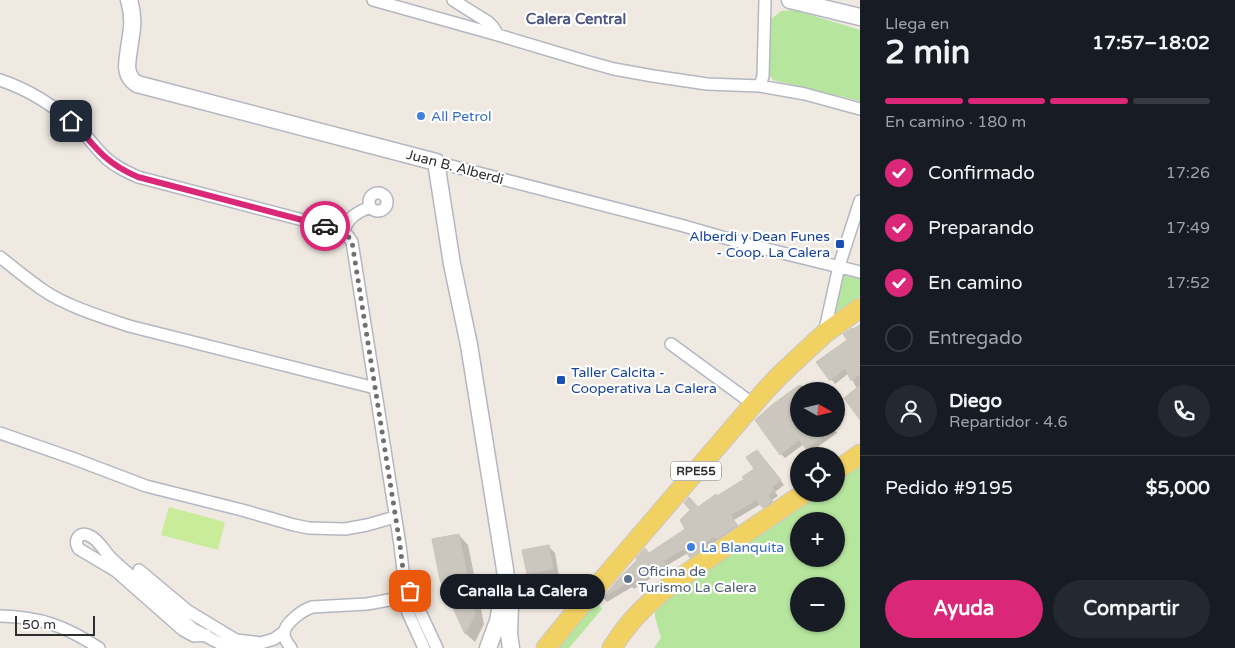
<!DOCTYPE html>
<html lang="es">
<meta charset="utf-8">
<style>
body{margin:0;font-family:"Varela Round",sans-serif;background:#242831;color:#f1f3f6;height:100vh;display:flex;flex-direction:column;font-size:19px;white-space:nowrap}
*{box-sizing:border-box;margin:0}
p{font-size:16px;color:#9ea1a6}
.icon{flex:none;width:28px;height:28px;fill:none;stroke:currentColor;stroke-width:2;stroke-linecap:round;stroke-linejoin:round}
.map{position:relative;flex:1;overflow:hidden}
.side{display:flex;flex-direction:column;background:#171b24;width:375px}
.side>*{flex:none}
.needle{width:32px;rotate:98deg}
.tools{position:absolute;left:790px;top:382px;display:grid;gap:10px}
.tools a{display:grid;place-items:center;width:55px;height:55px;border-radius:50%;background:#171b24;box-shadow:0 1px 4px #0004;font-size:25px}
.scale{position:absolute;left:15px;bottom:12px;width:80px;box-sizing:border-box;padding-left:5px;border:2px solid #2e2e2e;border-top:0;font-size:14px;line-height:18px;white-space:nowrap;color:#2e2e2e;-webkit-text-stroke:4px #fff;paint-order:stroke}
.pin{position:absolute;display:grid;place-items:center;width:42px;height:42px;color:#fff;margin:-21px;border-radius:10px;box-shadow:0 2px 8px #0006}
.courier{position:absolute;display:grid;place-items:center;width:50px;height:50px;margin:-25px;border:4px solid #db2777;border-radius:50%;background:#fff;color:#222;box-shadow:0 1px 6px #0007}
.bubble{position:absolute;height:35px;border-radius:18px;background:#171b24;box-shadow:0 1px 4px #0004;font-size:16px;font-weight:700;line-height:35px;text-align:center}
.overview em{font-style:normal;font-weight:700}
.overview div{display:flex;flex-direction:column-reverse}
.overview{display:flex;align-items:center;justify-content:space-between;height:85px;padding:0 25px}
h1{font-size:32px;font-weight:700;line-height:38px}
.bar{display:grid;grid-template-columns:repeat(4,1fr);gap:8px 5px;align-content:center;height:60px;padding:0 25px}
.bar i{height:6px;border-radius:4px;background:#363941}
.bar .selected{background:#db2777}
.bar p{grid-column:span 4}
.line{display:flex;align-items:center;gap:12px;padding:0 25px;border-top:1px solid #363941}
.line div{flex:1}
.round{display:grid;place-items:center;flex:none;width:52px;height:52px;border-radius:26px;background:#242831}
ol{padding:0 25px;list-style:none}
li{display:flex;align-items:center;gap:15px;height:55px}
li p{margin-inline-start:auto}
li .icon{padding:5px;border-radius:50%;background:#db2777;color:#fff;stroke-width:4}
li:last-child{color:#9ea1a6}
li i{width:28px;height:28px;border:2px solid #363941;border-radius:50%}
.action{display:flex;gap:10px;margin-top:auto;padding:10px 25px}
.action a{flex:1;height:58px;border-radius:30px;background:#db2777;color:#fff;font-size:20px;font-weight:700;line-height:58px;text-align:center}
.action a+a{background:#242831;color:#f1f3f6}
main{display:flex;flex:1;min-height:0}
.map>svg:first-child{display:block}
</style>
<main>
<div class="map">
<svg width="860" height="648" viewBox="0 0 860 648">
<rect width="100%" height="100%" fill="#efe9e1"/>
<path fill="#b6e59e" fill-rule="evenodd" d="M 794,10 L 860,30 L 860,101 L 773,80 L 769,74 L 770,20 L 781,11 Z
M 842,275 L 860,279 L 860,296 L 832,317 Z
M 860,465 L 860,648 L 654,648 L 661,638 L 655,617 L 655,607 L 669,593 L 819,494 L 836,494 L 836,482 ZM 799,521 L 836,521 L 836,559 L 799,559 ZM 799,586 L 836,586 L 836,624 L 799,624 Z
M 594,599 L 602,609 L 569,648 L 555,648 Z"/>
<path fill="#c9ec9a" d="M 169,507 L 225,522 L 218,550 L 161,535 Z"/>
<path fill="#0003" d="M 860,326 L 860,418 L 857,389 L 849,373 L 835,384 L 818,362 L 849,340 L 853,331 Z
M 801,385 L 807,391 L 799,391 L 799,429 L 834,429 L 837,433 L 811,452 L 804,444 L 785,458 L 781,454 L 774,405 Z
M 761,456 L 784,485 L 775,492 L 778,496 L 772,500 L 776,506 L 768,511 L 761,504 L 734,520 L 741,530 L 721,542 L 719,540 L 704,551 L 695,561 L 688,553 L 666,566 L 669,569 L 663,572 L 662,571 L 634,589 L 632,587 L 607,602 L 603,598 L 623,575 L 686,529 L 698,508 L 718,497 L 746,479 L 756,470 Z
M 459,535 L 468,545 L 484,624 L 475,642 L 466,634 L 441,580 Z
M 548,546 L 555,553 L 559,576 L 535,581 L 528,574 Z"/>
<path fill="#cbc7bf" stroke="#cbc5ba" d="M 860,325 L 860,374 L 851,381 L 845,368 L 830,381 L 816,362 L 847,340 L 843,334 L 852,328 L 853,329 Z
M 799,385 L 799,429 L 833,429 L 806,449 L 799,440 L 780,455 L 755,420 L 773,404 Z
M 860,385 L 860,420 L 844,398 Z
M 757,450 L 781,480 L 772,487 L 774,491 L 768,495 L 772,501 L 763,508 L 756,500 L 731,515 L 737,525 L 716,539 L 714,536 L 701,546 L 703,549 L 690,558 L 684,549 L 663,561 L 665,564 L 658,568 L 657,567 L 629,585 L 627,583 L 602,598 L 622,575 L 637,560 L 636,558 L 645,548 L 649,553 L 685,529 L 680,520 L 690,510 L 684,503 L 689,497 L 698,507 L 716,494 L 717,496 L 744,479 L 742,477 L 754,469 L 746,457 Z
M 459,534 L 475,615 L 465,634 L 440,580 L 432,539 Z
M 549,545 L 553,569 L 527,574 L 522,550 Z"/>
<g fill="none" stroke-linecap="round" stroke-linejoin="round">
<defs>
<path id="street" d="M 373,0 L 498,35 L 585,61 L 614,69 L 653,76 L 707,84 L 760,86 L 805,94 L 860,109
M 453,0 L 488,22 L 493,27 L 498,35
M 0,80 C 30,90 56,107 79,128 C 87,136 94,146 102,154 C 112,165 125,171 138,177 L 341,230 L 348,236 L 352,242 L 400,545 L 408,613 L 424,648
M 760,86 L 763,76 L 765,0
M 436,162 L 684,226 L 746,244 L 860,272
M369 202a9 9 0 1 1 18 0a9 9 0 1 1-18 0Z
M 344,232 C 346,218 358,212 370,207
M 0,257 C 14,268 28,280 43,290 C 66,306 102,317 129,326 L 375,388
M 824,334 L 839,266 L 860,201
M 671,344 L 753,404
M 0,433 L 72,458 L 146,486 L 242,510 L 294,525 L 309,528 L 345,529 L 367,525 L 395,517
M 139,570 L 188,611 L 236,640 L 261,643 L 274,639 L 284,632
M 407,584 L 437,648
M 0,616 C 41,617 65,626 99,648
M 206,635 L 194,636 L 183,630 L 116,571 L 79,549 C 72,540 81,530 90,536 C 99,540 104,551 111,558 C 125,572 141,584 155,596 C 168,607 180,618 193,629 C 204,634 222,647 233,647 C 243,647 252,645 261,643
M 291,648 C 288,644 284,639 284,634 C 284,623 303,610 312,607 L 367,604 L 405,597"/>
<path id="secondary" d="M 129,0 C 137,25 128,42 127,67 C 128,75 130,79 137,84 L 436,162 L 452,264 L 469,345 L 504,563 L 510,605 L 509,634 L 511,648
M 790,0 L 860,17
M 488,648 L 498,621 L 502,600"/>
<path id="primary" d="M 836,471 L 860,454
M 546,648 L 581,605 L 764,392 L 779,376 L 824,334 L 860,308
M 612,648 C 638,605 675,581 715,554 C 744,534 774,514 803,494"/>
</defs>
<use href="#street" stroke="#b4b7c1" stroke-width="14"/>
<use href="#secondary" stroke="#b4b7c1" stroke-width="19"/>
<use href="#primary" stroke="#c9c9c9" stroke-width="21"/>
<use href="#street" stroke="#fff" stroke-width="11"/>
<use href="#secondary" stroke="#fff" stroke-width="16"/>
<use href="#primary" stroke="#f2d163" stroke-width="19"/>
</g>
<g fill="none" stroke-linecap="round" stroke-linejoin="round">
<path stroke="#726f6d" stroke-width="5" stroke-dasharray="0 9" d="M 325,226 C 338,229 344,229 352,242 L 400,545 L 404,578 L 410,591"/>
<path stroke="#db2777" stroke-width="6" d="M 71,121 C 83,132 92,145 104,156 C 114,165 126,172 138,177 L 325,226"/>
</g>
<g fill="#3f7fe0" stroke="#fff" stroke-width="2">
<circle cx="421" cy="116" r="5"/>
<circle cx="691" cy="547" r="5"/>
</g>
<g fill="#1a4fb4" stroke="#fff" stroke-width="2">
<rect x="835" y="239" width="10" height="10" rx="2.5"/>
<rect x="556" y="375" width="10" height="10" rx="2.5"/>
</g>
<circle fill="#5c6f8a" stroke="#fff" stroke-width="2" cx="628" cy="579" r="5"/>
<g text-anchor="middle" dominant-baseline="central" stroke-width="4.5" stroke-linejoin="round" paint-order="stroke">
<rect fill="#fff" stroke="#6d6d6d" stroke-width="1" x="671" y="461.5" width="50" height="19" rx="4"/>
<g font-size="12" font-weight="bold" fill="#2e2e2e">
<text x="696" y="471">RPE55</text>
</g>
<g font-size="14" fill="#366cbe" stroke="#fff" text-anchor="start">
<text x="431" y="116">All Petrol</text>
<text x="701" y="547">La Blanquita</text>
</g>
<g font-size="14" fill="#2e2e2e" stroke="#fff">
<text transform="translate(455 167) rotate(15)">Juan B. Alberdi</text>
</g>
<g font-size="14" fill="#164399" stroke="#fff" text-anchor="end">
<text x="830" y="236">Alberdi y Dean Funes<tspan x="830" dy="16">- Coop. La Calera</tspan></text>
<text x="571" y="372" text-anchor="start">Taller Calcita -<tspan x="571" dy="16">Cooperativa La Calera</tspan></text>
</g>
<g font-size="14" fill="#4e5e75" stroke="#fff" text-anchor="start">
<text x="638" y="571">Oficina de<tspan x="638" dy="16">Turismo La Calera</tspan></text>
</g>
<g font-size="15" font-weight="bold" fill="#4d5680" stroke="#fff">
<text x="576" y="19">Calera Central</text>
</g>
</g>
</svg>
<div class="tools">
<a><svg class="needle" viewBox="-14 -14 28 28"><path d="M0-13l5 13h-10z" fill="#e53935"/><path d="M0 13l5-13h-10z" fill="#9ea1a6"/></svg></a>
<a><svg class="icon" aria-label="locate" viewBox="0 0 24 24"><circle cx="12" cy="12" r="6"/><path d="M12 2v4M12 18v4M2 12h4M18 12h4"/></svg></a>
<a>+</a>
<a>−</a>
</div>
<div class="scale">50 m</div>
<div class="pin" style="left:410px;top:591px;background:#ea580c"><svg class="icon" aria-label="bag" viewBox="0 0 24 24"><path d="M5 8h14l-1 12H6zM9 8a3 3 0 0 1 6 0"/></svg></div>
<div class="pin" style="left:71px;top:121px;background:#1f2937"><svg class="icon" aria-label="home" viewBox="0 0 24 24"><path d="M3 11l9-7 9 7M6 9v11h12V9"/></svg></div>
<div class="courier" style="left:325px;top:226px"><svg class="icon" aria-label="car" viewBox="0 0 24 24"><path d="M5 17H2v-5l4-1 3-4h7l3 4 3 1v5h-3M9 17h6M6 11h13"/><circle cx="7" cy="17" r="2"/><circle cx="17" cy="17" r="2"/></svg></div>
<div class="bubble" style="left:440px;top:574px;width:165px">Canalla La Calera</div>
</div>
<section class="side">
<div class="overview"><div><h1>2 min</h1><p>Llega en</p></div><em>17:57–18:02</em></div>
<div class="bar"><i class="selected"></i><i class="selected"></i><i class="selected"></i><i></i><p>En camino · 180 m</p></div>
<ol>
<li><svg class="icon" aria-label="check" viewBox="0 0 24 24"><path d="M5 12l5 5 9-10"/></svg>Confirmado<p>17:26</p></li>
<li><svg class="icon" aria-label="check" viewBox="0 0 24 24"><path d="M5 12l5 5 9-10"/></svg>Preparando<p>17:49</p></li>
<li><svg class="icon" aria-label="check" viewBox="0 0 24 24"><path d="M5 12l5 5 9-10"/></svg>En camino<p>17:52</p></li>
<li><i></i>Entregado</li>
</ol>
<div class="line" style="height:90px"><a class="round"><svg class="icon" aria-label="person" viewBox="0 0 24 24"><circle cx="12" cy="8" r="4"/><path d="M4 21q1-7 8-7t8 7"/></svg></a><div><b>Diego</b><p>Repartidor · 4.6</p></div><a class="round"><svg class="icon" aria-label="phone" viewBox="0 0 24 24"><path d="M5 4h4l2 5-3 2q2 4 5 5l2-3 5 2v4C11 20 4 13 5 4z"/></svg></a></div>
<div class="line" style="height:65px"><div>Pedido #9195</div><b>$5,000</b></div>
<div class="action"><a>Ayuda</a><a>Compartir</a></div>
</section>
</main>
